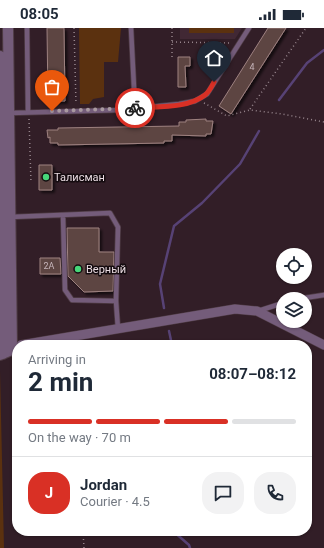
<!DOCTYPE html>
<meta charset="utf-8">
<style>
body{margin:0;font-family:Roboto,sans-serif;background:#f2f2f3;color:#1f2937;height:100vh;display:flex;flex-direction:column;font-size:15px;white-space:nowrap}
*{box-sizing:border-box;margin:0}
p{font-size:13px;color:#747a83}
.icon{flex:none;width:22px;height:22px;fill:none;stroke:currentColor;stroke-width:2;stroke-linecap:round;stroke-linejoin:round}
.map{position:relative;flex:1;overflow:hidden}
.sheet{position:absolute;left:12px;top:312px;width:300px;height:196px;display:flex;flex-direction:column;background:#fff;border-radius:16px;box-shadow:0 1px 3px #0004}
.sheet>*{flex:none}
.fabs{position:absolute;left:276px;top:220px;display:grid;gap:8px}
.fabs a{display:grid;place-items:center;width:36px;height:36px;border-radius:50%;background:#fff;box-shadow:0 1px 3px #0004;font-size:20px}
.pin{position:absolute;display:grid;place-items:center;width:34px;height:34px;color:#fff;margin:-41px -17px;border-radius:50% 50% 50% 0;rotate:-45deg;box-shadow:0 0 4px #0007}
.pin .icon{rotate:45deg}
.courier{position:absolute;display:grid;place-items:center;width:40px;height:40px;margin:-20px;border:3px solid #d93025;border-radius:50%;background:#fff;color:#222;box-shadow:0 1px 5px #0007}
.overview em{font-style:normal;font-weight:700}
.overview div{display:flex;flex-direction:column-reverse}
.overview{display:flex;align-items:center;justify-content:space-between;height:68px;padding:0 16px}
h1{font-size:26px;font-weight:700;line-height:30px}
.bar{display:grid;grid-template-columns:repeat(4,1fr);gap:6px 4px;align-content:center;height:48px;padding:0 16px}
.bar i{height:5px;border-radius:3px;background:#e0e1e3}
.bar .current{background:#d93025}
.bar p{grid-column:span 4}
.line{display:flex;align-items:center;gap:10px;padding:0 16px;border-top:1px solid #e0e1e3}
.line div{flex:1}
.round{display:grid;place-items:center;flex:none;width:42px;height:42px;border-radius:16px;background:#f2f2f3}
.status{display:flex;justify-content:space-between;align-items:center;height:28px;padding:0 20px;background:#fff;direction:ltr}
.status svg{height:11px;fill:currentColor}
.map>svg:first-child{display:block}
</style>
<div class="status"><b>08:05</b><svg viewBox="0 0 49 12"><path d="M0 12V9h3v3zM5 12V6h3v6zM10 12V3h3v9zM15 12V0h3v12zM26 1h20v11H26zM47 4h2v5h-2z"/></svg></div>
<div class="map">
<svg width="324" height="520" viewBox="0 0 324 520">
<defs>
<filter id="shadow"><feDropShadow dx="2.5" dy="2.5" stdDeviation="1" flood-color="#0009"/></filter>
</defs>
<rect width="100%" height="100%" fill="#321e27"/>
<path fill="#412834" d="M 180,0 L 242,0 L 235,11 L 180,11 Z"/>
<path fill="#5b310f" d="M 79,0 L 121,0 L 118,34 L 104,34 L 104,69 L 93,71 L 89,76 L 80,76 Z
M 189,0 L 234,0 L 234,5 L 189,5 Z
M 0,343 L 4,520 L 0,520 Z"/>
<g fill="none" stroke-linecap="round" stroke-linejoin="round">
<path stroke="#574275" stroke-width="2.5" d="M 279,72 L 307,35 L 324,22
M 164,280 L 160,256 L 174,198 L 202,175 L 240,136 L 259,103
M 169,303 L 172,317
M 173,503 L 189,517 L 190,520"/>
</g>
<path fill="#5d4443" stroke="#9e8280" filter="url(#shadow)" d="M 47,0 L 64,0 L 65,73 L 48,73 Z
M 268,0 L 286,0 L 231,86 L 219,78 Z
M 178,29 L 190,29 L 190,38 L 185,38 L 186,59 L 178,59 Z
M 206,91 L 206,93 L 213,93 L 211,106 L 206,106 L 206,108 L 172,107 L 172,113 L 164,113 L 164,115 L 58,117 L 58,115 L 50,115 L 50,109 L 48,110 L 47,102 L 58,102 L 58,100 L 179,98 L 179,94 L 186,94 L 186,92 Z
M 39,137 L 52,137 L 52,162 L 39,162 Z
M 67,200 L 99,200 L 99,224 L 114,224 L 113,263 L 84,264 L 68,248 Z
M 40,230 L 60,230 L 61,246 L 40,246 Z"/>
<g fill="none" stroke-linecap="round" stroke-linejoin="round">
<defs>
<path id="service" d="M 27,0 L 28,84
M 131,0 L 135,80
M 10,85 L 121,82 L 179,76 L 195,73 L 207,66 L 249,0
M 63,187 L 65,262 L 72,272 L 116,273
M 10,189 L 110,185 L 118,199 L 116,273 L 118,301
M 298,271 L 324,267
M 258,283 L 283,275"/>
<path id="minor" d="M 21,317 L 235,281 L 257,283 L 324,317"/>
<path id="tertiary" d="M 0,28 L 3,326
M 0,327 L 12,322 L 8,0"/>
</defs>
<use href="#service" stroke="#4f3c45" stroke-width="6"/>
<use href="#minor" stroke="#4f3c45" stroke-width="10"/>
<use href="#tertiary" stroke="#4f3c45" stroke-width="12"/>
<path stroke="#96858c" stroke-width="1.5" stroke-dasharray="1 3" stroke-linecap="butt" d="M 74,0 L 76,76
M 172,0 L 172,30
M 172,14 L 232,15
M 204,75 L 227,88 L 250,82 L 282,86 L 324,94
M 250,81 L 306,0
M 29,91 L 31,155
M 83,503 L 84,520"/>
<use href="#service" stroke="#745c7a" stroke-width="4.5"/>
<use href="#minor" stroke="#745c7a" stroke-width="9"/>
<use href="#tertiary" stroke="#745c7a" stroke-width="10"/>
</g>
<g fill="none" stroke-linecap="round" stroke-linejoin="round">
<path stroke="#a999a0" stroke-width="4" stroke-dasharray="0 7.2" d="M 52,83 L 135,80"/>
<path stroke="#d93025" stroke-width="5" d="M 135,80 C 157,78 187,81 205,67 C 209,64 212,58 214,54"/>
</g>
<g fill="#46d779" stroke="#140b0f" stroke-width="1.5">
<circle cx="46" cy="149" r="4"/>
<circle cx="78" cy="241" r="4"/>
</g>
<g text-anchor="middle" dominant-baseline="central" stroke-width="3" stroke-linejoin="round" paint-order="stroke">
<g font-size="9" fill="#c6b5ba">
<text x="252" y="39">4</text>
<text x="49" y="238">2А</text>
</g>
<g font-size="11" fill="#e9dbe1" stroke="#140b0f" text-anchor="start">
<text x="54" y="149">Талисман</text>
<text x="86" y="241">Верный</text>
</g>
</g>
</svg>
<div class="fabs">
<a><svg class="icon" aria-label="locate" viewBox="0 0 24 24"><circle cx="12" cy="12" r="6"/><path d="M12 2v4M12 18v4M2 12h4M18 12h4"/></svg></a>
<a><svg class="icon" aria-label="layers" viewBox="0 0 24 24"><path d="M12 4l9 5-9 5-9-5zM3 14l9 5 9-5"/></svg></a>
</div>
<div class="pin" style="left:52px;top:83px;background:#ea580c"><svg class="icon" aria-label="bag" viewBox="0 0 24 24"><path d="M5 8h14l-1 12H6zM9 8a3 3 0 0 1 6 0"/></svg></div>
<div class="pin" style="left:214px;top:54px;background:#1f2937"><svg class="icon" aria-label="home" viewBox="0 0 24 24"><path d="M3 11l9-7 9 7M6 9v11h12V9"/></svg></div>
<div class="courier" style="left:135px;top:80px"><svg class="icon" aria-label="bike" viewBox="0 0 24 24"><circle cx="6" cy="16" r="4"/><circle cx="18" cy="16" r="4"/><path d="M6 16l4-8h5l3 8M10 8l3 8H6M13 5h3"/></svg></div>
<section class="sheet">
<div class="overview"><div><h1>2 min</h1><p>Arriving in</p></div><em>08:07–08:12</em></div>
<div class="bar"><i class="current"></i><i class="current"></i><i class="current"></i><i></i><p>On the way · 70 m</p></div>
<div class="line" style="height:72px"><b class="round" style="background:#d93025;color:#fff">J</b><div><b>Jordan</b><p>Courier · 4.5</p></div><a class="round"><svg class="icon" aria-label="chat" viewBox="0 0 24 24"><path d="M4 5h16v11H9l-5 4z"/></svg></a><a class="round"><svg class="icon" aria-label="phone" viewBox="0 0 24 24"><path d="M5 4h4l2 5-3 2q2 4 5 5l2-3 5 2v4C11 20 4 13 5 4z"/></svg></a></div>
</section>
</div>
